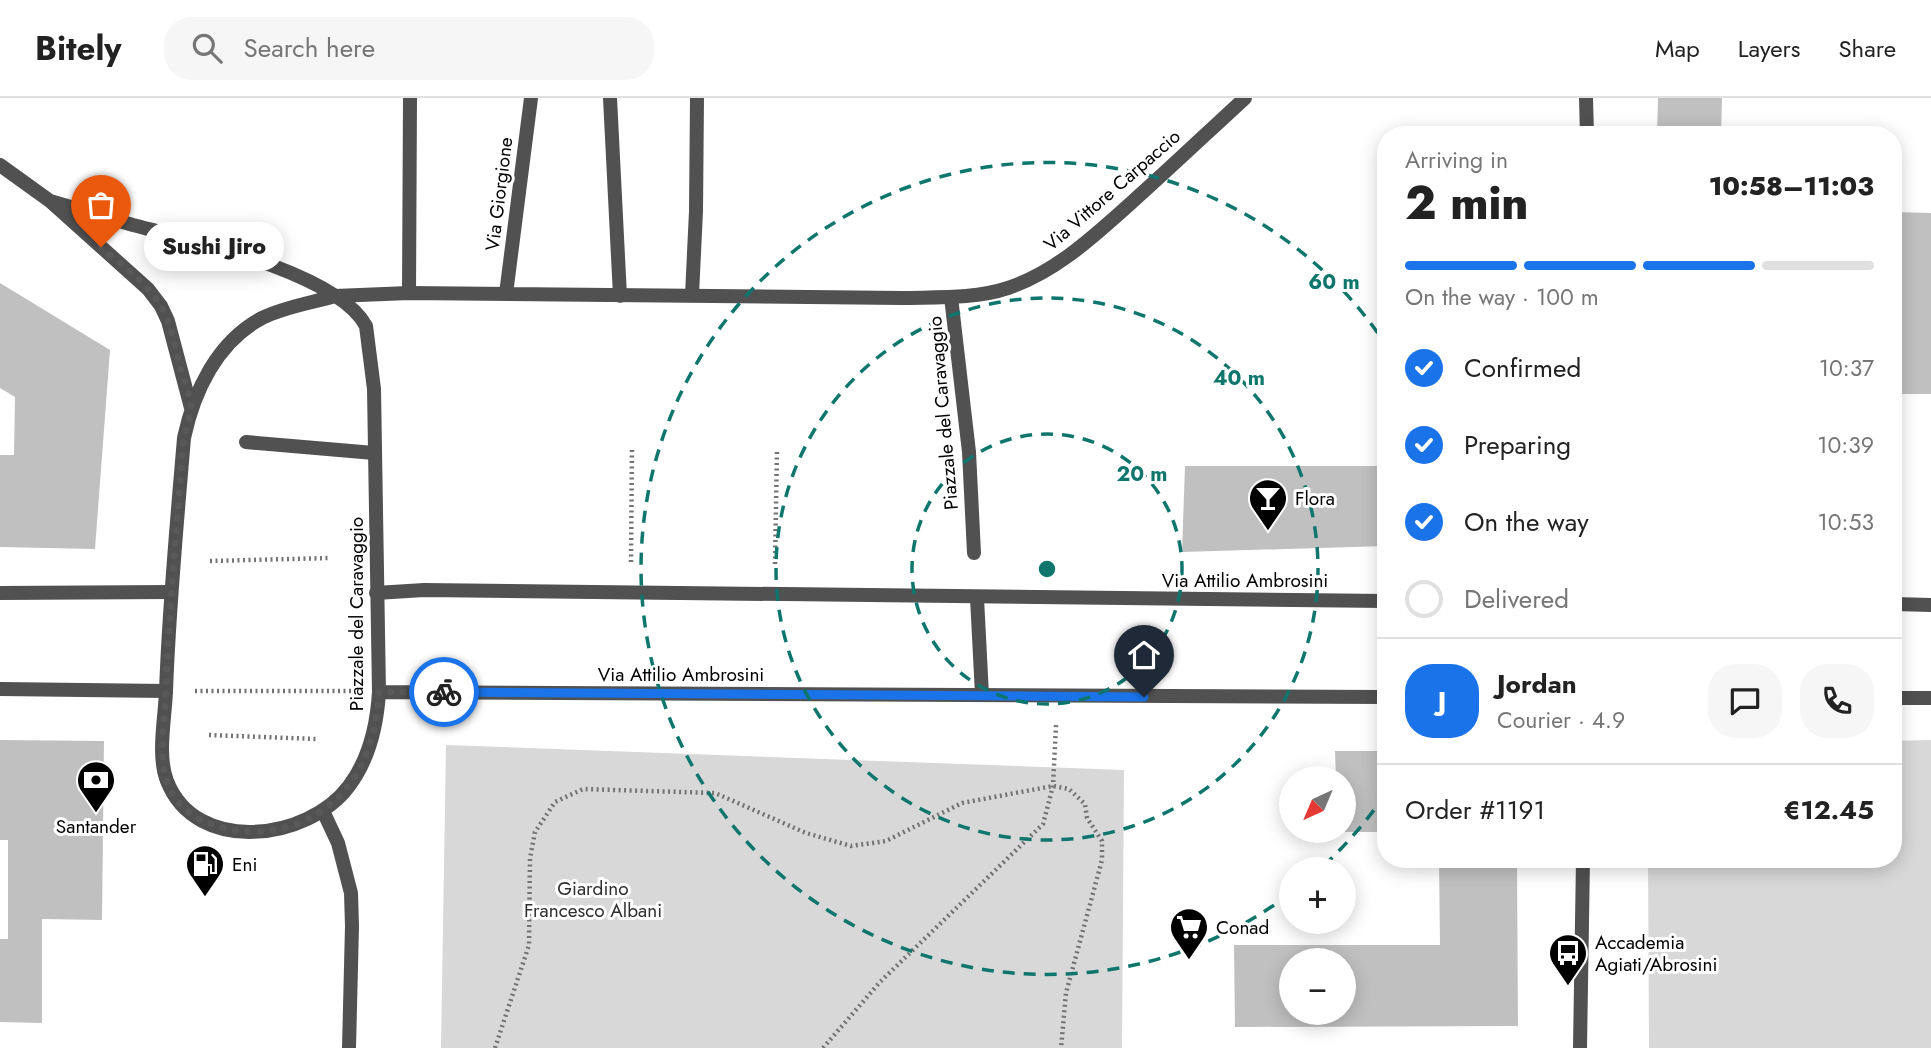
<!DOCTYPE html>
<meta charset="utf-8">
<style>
body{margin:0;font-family:Jost,sans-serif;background:#f6f6f6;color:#222;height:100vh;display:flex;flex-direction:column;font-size:26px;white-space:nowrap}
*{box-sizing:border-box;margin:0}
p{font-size:23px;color:#767676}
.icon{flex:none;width:38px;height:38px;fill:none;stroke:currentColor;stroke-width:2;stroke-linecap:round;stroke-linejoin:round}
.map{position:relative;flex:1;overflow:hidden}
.details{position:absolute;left:1377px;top:28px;width:525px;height:742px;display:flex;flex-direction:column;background:#fff;border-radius:28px;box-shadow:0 4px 18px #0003}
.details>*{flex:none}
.needle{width:46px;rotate:224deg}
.tools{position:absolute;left:1279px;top:668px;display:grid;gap:14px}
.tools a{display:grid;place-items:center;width:77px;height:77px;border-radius:50%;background:#fff;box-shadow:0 4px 18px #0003;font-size:35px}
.pin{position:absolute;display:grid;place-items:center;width:60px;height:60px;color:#fff;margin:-72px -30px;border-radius:50% 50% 50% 0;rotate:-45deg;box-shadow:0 0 7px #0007}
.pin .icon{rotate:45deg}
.courier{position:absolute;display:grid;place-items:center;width:70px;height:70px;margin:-35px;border:5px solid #1a73e8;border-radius:50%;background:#fff;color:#222;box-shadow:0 2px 9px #0007}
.bubble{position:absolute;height:49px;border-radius:24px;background:#fff;box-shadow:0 4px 18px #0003;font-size:23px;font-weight:800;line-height:49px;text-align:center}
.head em{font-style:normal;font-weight:800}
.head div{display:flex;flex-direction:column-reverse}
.head{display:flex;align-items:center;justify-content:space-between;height:119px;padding:0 28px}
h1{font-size:46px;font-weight:800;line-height:52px}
.bar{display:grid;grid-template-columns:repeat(4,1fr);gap:10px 7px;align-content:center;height:84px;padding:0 28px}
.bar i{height:9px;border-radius:5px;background:#e0e0e0}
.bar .current{background:#1a73e8}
.bar p{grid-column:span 4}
.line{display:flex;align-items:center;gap:18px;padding:0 28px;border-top:2px solid #e0e0e0}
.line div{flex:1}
.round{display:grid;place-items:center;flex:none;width:74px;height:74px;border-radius:28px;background:#f6f6f6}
ol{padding:0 28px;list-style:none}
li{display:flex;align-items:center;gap:21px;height:77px}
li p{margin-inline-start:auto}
li .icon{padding:7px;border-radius:50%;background:#1a73e8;color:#fff;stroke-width:4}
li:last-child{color:#767676}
li i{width:38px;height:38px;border:4px solid #e0e0e0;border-radius:50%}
header{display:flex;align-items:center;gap:42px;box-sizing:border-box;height:98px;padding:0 35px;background:#fff;border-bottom:2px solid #e0e0e0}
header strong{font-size:33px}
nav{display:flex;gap:38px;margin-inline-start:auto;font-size:24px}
.search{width:490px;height:63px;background:#f6f6f6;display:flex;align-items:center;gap:18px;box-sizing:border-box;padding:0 24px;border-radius:28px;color:#767676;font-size:26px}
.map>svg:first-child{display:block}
</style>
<header>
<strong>Bitely</strong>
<div class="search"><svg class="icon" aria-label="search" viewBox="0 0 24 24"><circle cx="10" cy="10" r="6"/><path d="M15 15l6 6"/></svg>Search here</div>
<nav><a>Map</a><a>Layers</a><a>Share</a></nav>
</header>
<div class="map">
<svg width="1931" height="950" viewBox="0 0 1931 950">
<rect width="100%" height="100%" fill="#fff"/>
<path fill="#d8d8d8" d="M 1931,642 L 1931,950 L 1649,950 L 1648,761 L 1894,761 L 1894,643 Z
M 446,647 L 1124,672 L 1122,950 L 441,950 Z"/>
<path fill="#c0c0c0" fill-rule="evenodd" d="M 1658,0 L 1722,0 L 1721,37 L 1657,37 Z
M 1894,114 L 1931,115 L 1931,296 L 1894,296 Z
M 0,185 L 110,252 L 95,451 L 0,449 L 0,357 L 14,357 L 15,299 L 0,290 Z
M 1185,368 L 1386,368 L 1386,448 L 1182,454 Z
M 0,642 L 104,643 L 102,822 L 42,821 L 42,925 L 0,924 L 0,841 L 8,841 L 8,742 L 0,742 Z
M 1335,653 L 1386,653 L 1386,734 L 1336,734 L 1344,733 L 1344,681 L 1336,681 Z
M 1439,761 L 1517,761 L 1518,928 L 1235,929 L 1234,847 L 1440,847 ZM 1292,863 L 1344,863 L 1344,915 L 1292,915 Z"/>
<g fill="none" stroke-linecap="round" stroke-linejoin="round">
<path stroke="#737373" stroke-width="4.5" stroke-dasharray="2 3.5" stroke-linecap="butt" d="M 210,463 L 330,460
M 631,464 L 632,350
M 775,466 L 777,352
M 195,593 L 351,593
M 209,637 L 316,641
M 495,950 L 529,847 L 530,760 L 535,734 L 555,704 L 583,691 L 715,695 L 806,735 L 851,748 L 886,743 L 962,705 L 1053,688 L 1069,691 L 1085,706 L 1087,720 L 1102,743 L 1102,762 L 1066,895 L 1061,950
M 823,950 L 880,884 L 1043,726 L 1053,688 L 1056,627"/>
<path stroke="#515151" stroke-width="14" d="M 409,195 L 410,0
M 692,197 L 696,113 L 697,0
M 951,199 L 969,354 L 974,455
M 246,344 L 374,355"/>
<path stroke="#515151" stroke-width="14" d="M 610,0 L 620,198
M 1586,0 L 1587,37
M 506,196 L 531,0
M 335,198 L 409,195 L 902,200 C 937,199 975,201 1008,190 C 1056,174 1094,138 1131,105 C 1169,71 1207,35 1245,0
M 0,495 L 171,494
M 977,500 L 982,597
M 0,591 L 166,593
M 323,713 L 338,745 L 351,795 L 352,828 L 349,950"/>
<path stroke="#515151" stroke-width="14" d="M 0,67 L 50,103 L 148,191 L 161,208 L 168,223 L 191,310
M 50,103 C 78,111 105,119 133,127 C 190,142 338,175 366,228 L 374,291 L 379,594 C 377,627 370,660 349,688 C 308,743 196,757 167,683 C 157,657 165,621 166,593 C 169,508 177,424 184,340 C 194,293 217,244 262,220 C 284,209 311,205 335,198
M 376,495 L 424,492 L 1386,503
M 1894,506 L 1931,507
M 379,594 L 1386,599
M 1894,600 L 1931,600
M 1580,950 L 1583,761"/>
</g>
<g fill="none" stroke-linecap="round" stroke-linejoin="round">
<path stroke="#595959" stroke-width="7" stroke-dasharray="0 12.6" d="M 101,149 C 121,167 147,184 161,208 C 171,225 175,249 180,268 C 183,281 190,296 191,309 C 191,317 187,327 185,335 C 183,343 183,352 182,361 C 176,439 169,516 166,593 C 165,619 160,647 164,673 C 174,732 252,744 299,725 C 354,703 376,650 379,594 L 444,594"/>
<path stroke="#1a73e8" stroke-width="9" d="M 444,594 L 1144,599"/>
</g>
<g fill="none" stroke="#0f766e" stroke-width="3.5" stroke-dasharray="12 9">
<circle cx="1047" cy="471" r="135"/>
<circle cx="1047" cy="471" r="271"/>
<path d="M1386 695A406 406 0 0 1 1321 770M1291 795A406 406 0 1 1 1386 247"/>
</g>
<defs>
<symbol id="bar-pin" viewBox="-11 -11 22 30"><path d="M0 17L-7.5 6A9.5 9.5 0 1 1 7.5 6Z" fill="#000" stroke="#fff"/><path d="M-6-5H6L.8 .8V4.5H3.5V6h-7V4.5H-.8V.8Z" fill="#fff"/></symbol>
<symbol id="bank-pin" viewBox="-11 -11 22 30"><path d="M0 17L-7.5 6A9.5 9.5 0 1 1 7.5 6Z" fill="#000" stroke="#fff"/><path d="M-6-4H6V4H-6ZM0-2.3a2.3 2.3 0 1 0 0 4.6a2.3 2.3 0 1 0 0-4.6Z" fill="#fff"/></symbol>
<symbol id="fuel-pin" viewBox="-11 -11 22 30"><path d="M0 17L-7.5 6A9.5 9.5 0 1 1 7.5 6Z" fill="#000" stroke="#fff"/><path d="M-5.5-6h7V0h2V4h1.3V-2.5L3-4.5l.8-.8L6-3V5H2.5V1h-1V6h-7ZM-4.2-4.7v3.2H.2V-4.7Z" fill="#fff"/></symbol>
<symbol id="supermarket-pin" viewBox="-11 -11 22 30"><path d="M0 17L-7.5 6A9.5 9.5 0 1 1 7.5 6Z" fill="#000" stroke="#fff"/><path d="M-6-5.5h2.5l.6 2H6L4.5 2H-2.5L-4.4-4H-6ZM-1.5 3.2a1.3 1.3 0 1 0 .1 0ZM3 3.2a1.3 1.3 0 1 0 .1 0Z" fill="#fff"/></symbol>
<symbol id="bus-pin" viewBox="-11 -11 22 30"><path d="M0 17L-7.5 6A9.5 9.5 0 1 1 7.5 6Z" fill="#000" stroke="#fff"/><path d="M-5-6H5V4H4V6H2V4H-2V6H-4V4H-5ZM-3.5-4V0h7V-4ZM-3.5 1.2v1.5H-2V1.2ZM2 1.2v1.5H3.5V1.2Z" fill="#fff"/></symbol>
</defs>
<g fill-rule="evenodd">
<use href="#bar-pin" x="1246" y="378" width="44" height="60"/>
<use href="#bank-pin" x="74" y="660" width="44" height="60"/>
<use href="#fuel-pin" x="183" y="744" width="44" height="60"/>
<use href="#supermarket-pin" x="1167" y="807" width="44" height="60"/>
<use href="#bus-pin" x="1546" y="833" width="44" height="60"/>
</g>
<g text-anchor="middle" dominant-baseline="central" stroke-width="6" stroke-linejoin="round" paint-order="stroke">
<g font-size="19" fill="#000" stroke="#fff">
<text transform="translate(1112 92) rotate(-41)">Via Vittore Carpaccio</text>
<text transform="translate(499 96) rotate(-83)">Via Giorgione</text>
<text transform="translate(943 315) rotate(-95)">Piazzale del Caravaggio</text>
<text x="1245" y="482">Via Attilio Ambrosini</text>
<text transform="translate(356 516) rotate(-90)">Piazzale del Caravaggio</text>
<text x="681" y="576">Via Attilio Ambrosini</text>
</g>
<g font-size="19" fill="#000" stroke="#fff" text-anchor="start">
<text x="1295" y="400">Flora</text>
<text x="96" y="728" text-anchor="middle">Santander</text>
<text x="232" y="766">Eni</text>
<text x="1216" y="829">Conad</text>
<text x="1595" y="844">Accademia<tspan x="1595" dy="22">Agiati/Abrosini</tspan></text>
</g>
<g font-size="19" fill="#2f2f2f" stroke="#fff">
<text x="593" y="790">Giardino<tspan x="593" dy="22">Francesco Albani</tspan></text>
</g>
</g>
<circle cx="1047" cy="471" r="10" fill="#0f766e" stroke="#fff" stroke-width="3.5"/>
<g font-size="21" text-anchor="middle" font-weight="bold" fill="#0f766e" stroke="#fff" stroke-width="6" stroke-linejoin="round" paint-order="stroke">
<text x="1334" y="191">60 m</text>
<text x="1239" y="287">40 m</text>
<text x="1142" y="383">20 m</text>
</g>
</svg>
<div class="tools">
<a><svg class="needle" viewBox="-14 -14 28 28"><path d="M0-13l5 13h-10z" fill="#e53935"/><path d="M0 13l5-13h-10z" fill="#767676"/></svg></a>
<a>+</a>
<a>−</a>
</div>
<div class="pin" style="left:101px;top:149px;background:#ea580c"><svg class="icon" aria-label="bag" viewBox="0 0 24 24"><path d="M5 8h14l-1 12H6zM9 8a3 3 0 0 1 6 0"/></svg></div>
<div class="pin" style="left:1144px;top:599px;background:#1f2937"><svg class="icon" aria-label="home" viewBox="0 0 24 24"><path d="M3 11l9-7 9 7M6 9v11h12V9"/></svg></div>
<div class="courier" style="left:444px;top:594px"><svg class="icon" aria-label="bike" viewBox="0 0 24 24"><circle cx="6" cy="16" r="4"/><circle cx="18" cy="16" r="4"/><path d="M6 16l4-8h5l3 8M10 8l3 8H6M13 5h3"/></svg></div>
<div class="bubble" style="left:144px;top:124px;width:140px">Sushi Jiro</div>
<section class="details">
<div class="head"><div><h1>2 min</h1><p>Arriving in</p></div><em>10:58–11:03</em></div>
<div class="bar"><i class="current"></i><i class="current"></i><i class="current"></i><i></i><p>On the way · 100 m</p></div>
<ol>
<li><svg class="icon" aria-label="check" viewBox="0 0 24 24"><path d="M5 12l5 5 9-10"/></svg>Confirmed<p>10:37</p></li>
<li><svg class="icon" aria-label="check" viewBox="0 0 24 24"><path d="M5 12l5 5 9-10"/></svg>Preparing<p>10:39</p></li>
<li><svg class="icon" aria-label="check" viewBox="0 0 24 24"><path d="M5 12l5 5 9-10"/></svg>On the way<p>10:53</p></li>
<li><i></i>Delivered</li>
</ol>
<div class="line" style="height:126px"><b class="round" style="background:#1a73e8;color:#fff">J</b><div><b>Jordan</b><p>Courier · 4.9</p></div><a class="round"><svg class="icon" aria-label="chat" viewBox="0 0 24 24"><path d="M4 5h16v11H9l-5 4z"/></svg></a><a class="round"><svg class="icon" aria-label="phone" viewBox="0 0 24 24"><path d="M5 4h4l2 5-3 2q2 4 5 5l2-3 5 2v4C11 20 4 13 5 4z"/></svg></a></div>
<div class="line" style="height:91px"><div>Order #1191</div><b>€12.45</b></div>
</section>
</div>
